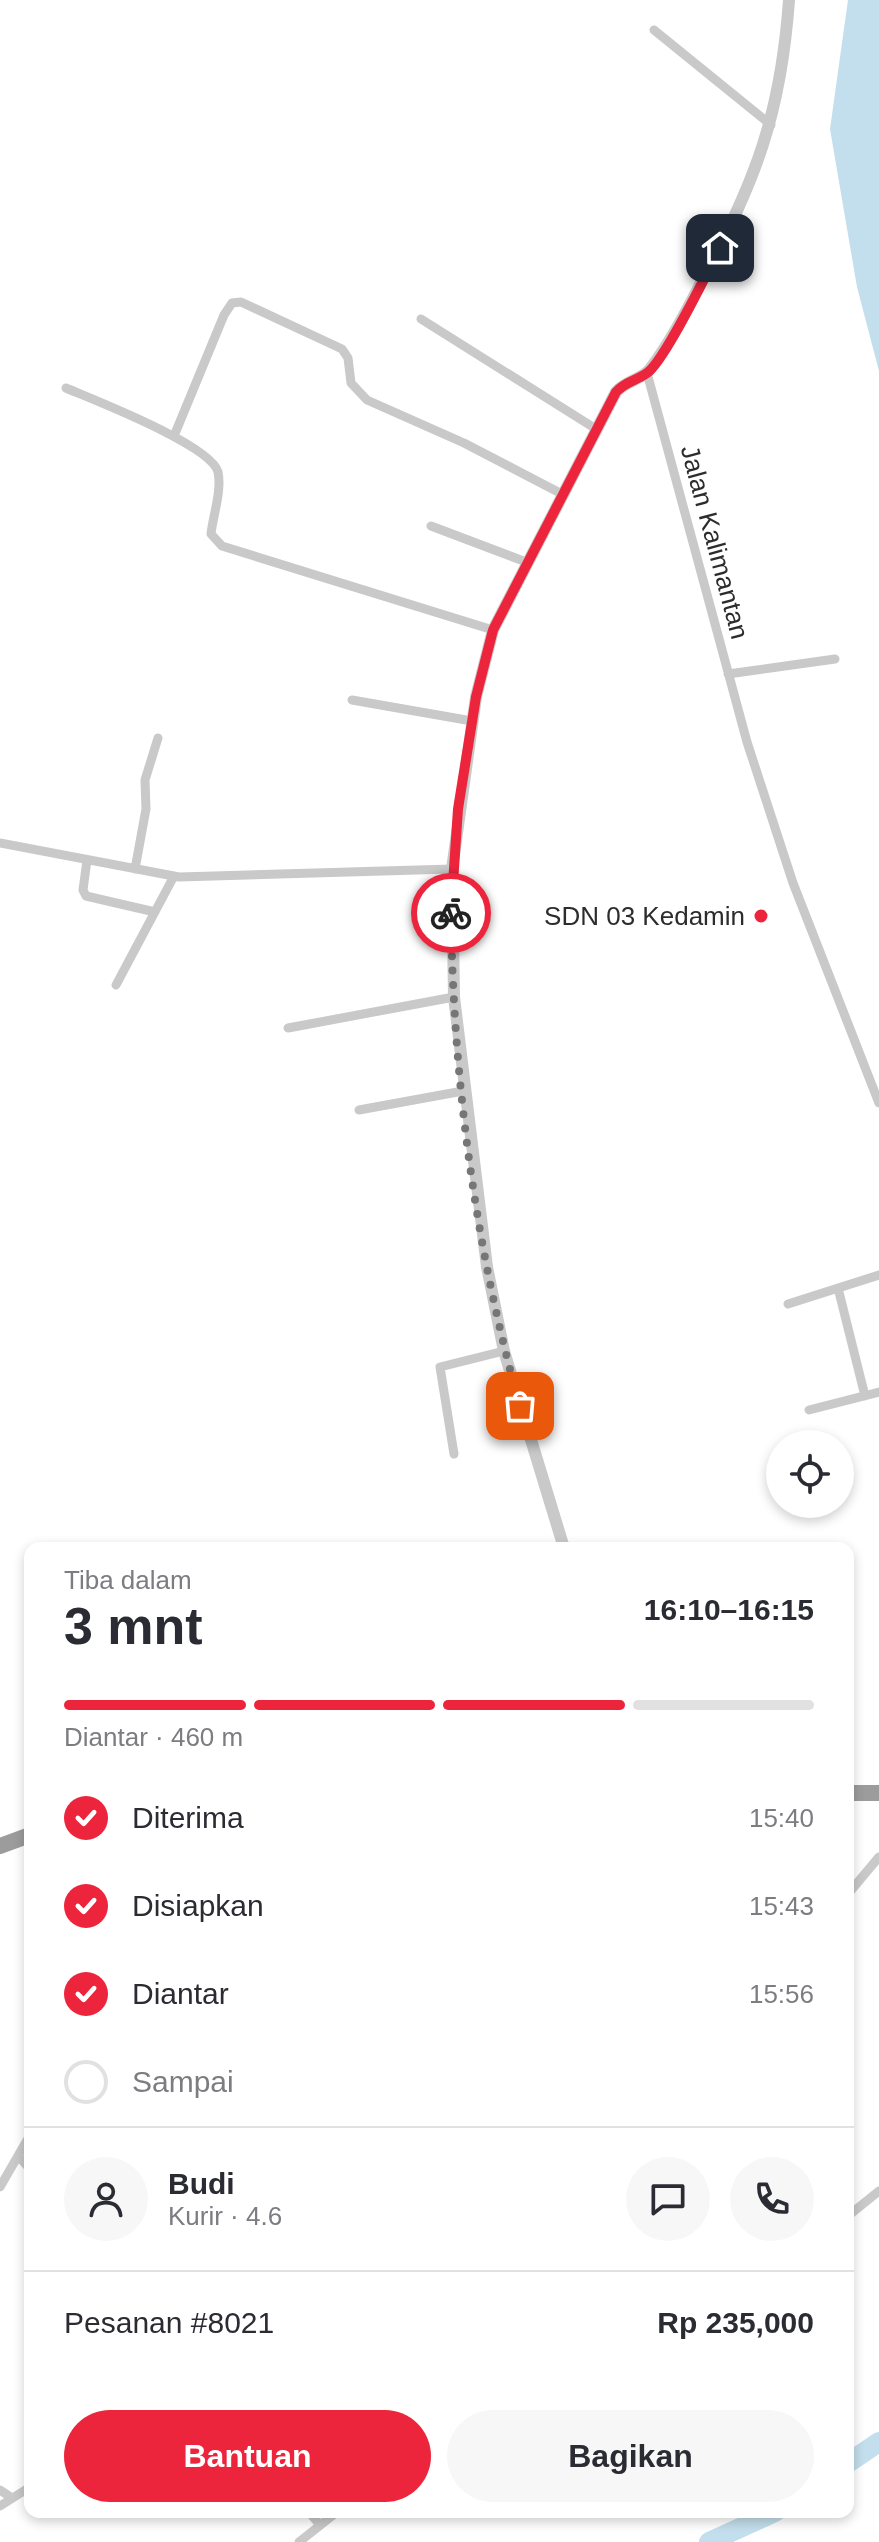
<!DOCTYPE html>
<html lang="id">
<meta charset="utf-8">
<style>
body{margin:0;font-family:Helvetica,sans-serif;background:#f7f7f7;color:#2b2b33;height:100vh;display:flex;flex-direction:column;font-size:30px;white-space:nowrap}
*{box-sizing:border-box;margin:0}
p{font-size:26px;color:#7c7c81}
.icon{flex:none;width:44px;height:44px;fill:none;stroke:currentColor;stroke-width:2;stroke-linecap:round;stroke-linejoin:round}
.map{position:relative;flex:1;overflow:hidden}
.drawer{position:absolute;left:24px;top:1542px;width:830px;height:976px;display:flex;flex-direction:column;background:#fff;border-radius:16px;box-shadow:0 4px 12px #0003}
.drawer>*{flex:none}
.buttons{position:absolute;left:766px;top:1430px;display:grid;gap:16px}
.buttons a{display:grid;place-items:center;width:88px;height:88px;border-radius:50%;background:#fff;box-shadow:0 4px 12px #0003;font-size:40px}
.pin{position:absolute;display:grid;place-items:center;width:68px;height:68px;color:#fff;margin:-34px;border-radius:16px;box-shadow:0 4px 12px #0006}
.courier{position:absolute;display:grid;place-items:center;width:80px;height:80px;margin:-40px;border:6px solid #ec253c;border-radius:50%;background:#fff;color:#222;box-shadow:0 2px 10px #0007}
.head em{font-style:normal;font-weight:700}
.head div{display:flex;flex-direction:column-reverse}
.head{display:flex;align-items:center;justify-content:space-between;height:136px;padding:0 40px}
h1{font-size:52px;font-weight:700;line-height:60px}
.bar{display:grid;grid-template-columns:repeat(4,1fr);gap:12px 8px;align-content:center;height:96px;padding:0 40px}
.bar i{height:10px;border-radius:6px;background:#e1e1e2}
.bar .active{background:#ec253c}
.bar p{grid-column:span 4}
.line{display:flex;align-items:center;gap:20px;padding:0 40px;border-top:2px solid #e1e1e2}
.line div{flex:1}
.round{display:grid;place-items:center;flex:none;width:84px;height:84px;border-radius:42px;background:#f7f7f7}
ol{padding:0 40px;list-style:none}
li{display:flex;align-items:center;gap:24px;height:88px}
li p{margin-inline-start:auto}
li .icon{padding:8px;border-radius:50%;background:#ec253c;color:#fff;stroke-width:4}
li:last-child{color:#7c7c81}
li i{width:44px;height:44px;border:4px solid #e1e1e2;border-radius:50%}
.action{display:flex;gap:16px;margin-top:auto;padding:16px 40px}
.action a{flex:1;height:92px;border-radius:48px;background:#ec253c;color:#fff;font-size:32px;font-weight:700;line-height:92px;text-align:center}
.action a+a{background:#f7f7f7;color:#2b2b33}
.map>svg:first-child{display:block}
</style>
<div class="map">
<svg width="879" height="2542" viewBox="0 0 879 2542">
<rect width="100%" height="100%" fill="#fff"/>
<path fill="#c3deec" d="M 848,0 L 879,0 L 879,371 L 857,287 L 830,129 Z"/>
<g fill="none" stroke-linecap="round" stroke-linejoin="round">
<path stroke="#c3deec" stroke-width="20" d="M 848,2463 L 879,2442
M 709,2542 L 775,2512"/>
<path stroke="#c9c9c9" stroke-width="9" d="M 654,30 L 771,125
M 421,319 L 596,429
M 647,373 L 747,742 L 793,883 L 879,1103
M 66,388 C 94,400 211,445 218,472 C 222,491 213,515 211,534 L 222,546 L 493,630
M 174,436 L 224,315 L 232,303 L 241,302 L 342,349 L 348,358 L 351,383 L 367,400 L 464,443 L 562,494
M 431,526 L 526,562
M 728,674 L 835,659
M 352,700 L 472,721
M 0,843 L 179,877 L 452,869
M 87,860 L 83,890 L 86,896 L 155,912
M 135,869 L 146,809 L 145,780 L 158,738
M 116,985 L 174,876
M 288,1028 L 454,997
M 359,1110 L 463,1091
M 838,1288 L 865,1396
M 788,1304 L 879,1275
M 809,1410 L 879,1392
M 454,1454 L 440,1367 L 504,1351
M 848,1894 L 879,1857
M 19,2157 L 30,2169
M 0,2187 L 30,2135
M 848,2216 L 879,2191
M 0,2490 L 12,2498
M 0,2506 L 30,2487
M 309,2512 L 320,2525
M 299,2542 L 337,2512"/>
<path stroke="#c9c9c9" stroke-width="12" d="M 564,1548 L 504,1351 L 487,1267 L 454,997 L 452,869 L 476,697 L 493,630 L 616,392 C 625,381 643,379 650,369 C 671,341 687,310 703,279 C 756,180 781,113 789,0"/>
<path stroke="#9c9c9c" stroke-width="16" d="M 848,1793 L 879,1793
M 0,1846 L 30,1835"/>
</g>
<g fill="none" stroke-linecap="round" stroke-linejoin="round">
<path stroke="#767676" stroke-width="8" stroke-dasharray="0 14.4" d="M 451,913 C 453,1077 475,1248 520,1406"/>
<path stroke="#ec253c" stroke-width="10" d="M 451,913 L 458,809 L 476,697 L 493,630 L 616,392 C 626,381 636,381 647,373 C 664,362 708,271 720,248"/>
</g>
<circle fill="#ec253c" stroke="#fff" stroke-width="3" cx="761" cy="916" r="8"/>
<g text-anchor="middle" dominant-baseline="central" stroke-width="8" stroke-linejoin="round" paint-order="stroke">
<g font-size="26" fill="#2c2c2c" stroke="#fff">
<text transform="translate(715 542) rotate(75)">Jalan Kalimantan</text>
</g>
<g font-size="26" fill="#2c2c2c" stroke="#fff" text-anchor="end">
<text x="745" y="916">SDN 03 Kedamin</text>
</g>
</g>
</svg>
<div class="buttons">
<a><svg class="icon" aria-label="locate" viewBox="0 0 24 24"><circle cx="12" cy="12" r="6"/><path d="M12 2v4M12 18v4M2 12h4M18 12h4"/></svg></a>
</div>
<div class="pin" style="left:520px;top:1406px;background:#ea580c"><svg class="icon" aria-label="bag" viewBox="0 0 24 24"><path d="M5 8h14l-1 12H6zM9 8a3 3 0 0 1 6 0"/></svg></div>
<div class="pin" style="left:720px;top:248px;background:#1f2937"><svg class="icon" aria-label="home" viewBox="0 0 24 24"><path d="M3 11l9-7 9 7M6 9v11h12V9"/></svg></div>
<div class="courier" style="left:451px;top:913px"><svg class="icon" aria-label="bike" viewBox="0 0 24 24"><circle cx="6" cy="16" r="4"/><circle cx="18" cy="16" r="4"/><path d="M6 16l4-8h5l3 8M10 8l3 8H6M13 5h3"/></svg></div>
<section class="drawer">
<div class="head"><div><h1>3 mnt</h1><p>Tiba dalam</p></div><em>16:10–16:15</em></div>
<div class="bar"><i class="active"></i><i class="active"></i><i class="active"></i><i></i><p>Diantar · 460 m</p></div>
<ol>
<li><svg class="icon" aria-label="check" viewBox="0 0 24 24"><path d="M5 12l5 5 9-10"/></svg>Diterima<p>15:40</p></li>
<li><svg class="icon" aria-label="check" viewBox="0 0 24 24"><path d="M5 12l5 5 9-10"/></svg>Disiapkan<p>15:43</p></li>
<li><svg class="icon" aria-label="check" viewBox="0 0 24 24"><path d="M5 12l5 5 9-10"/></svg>Diantar<p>15:56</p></li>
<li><i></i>Sampai</li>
</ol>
<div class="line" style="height:144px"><a class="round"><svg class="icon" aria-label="person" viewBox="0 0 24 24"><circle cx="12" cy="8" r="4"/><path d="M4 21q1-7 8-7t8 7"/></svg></a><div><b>Budi</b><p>Kurir · 4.6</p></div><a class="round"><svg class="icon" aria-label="chat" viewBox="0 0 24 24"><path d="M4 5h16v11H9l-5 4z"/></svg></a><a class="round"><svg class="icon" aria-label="phone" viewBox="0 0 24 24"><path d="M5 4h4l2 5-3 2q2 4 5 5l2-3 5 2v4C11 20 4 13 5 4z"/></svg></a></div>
<div class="line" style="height:104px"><div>Pesanan #8021</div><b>Rp 235,000</b></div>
<div class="action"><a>Bantuan</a><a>Bagikan</a></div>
</section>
</div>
